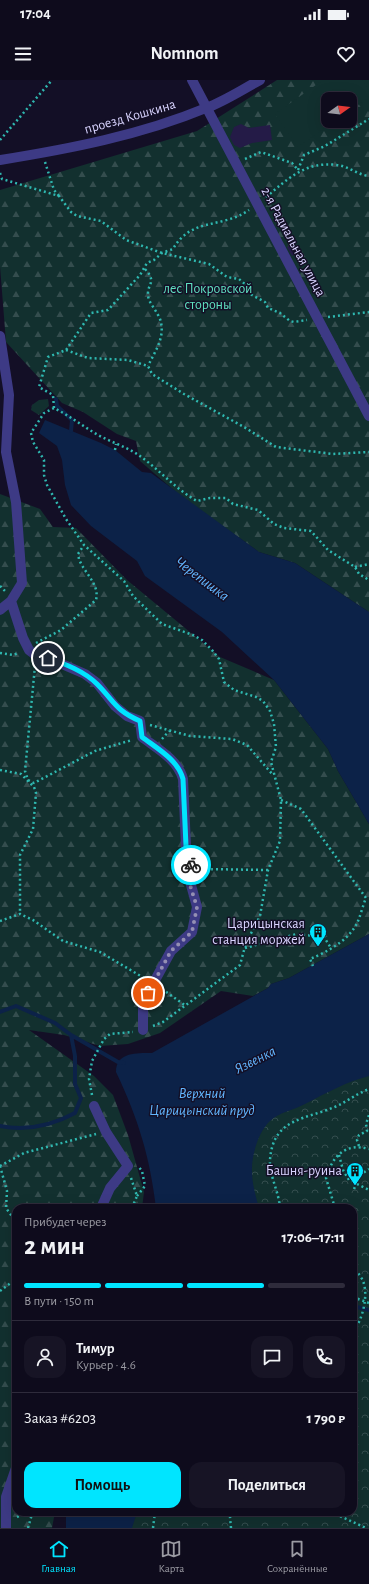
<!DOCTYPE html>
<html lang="ru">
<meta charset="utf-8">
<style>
body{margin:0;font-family:"Alegreya Sans",sans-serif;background:#171425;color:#f1f3f6;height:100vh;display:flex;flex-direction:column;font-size:15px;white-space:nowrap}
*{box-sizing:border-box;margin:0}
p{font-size:13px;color:#9b9ba3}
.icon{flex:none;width:22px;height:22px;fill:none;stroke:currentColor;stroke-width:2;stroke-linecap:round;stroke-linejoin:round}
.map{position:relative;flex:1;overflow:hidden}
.details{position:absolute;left:12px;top:1124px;width:345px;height:312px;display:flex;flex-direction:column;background:#0e0b1c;border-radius:12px;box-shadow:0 4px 16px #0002,0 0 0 1px #2e2b3b}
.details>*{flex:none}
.needle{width:26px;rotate:75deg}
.tools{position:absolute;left:321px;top:12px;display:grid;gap:8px}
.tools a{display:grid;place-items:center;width:36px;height:36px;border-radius:8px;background:#0e0b1c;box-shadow:0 4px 16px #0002,0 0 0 1px #2e2b3b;font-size:20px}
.pin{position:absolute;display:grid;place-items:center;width:34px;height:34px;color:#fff;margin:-17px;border:2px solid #fff;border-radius:50%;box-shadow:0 1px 4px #0007}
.courier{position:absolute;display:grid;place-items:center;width:40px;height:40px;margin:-20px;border:3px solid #00e5ff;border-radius:50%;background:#fff;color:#222;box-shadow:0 1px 5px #0007}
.headline em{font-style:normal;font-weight:700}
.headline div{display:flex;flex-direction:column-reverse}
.headline{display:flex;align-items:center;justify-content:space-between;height:68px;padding:0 12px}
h1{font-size:26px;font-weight:700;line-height:30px}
.bar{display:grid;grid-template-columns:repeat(4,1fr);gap:6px 4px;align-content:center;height:48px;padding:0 12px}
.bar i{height:5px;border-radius:3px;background:#2e2b3b}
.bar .active{background:#00e5ff}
.bar p{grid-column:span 4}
.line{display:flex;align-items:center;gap:10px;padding:0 12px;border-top:1px solid #2e2b3b}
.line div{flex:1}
.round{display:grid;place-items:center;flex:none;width:42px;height:42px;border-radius:12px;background:#171425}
.cta{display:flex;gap:8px;margin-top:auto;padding:8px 12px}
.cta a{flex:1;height:46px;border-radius:12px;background:#00e5ff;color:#111;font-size:16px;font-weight:700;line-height:46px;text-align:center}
.cta a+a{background:#171425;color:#f1f3f6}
.status{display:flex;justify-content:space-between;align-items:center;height:28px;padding:0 20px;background:#0e0b1c;direction:ltr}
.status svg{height:11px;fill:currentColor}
header{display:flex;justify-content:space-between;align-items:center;height:52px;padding:0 12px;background:#0e0b1c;font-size:18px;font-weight:700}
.tabs{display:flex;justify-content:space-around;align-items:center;height:56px;border-top:1px solid #2e2b3b;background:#0e0b1c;font-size:11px;color:#9b9ba3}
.tabs a{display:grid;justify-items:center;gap:2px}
.tabs .active{color:#00e5ff}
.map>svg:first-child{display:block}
</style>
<div class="status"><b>17:04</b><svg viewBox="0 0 49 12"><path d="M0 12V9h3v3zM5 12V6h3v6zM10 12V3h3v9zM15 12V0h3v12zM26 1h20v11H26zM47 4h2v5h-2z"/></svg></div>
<header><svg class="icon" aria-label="menu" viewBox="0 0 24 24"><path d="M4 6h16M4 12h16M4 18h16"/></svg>Nomnom<svg class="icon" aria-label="heart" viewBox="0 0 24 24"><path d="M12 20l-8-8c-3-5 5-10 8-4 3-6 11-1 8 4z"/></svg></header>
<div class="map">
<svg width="369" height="1448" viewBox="0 0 369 1448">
<defs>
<pattern id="grass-tufts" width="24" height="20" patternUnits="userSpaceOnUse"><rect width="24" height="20" fill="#12302f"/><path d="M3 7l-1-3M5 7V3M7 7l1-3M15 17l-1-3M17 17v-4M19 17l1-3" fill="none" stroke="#344d4e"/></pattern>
<pattern id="forest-firs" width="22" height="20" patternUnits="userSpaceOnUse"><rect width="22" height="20" fill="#12302f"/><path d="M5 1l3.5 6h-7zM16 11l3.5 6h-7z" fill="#344d4e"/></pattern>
<pattern id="park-crowns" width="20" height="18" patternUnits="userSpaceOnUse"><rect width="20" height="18" fill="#12302f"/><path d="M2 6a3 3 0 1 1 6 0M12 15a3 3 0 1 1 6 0" fill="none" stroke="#344d4e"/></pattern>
</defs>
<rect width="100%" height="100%" fill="#130f26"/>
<path fill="url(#grass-tufts)" d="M 48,319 L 49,326 L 39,335 L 31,330 L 32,325 L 39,320 Z"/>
<path fill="url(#forest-firs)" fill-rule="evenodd" d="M 277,0 L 369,0 L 369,532 L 295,483 L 259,472 L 183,418 L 140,381 L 136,361 L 117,354 L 83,332 L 62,323 L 6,262 L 0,186 L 0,110 L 197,51 ZM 328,19 L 350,19 L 350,41 L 328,41 Z
M 0,414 L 40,429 L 53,447 L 76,448 L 127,500 L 220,577 L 274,600 L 328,669 L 338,691 L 369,744 L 369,854 L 289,898 L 271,904 L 268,908 L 253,916 L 221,911 L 160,953 L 128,964 L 100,966 L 64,955 L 29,950 L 94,996 L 113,1015 L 128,1055 L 144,1112 L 142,1128 L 16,1128 L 16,1432 L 55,1432 L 52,1448 L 0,1448 Z"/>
<path fill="url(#park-crowns)" d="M 369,922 L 369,1448 L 105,1448 L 109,1432 L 353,1432 L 353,1128 L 194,1128 Z"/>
<path fill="#12302f" d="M 323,0 L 362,0 L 369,10 L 369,17 L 350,31 L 350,19 L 328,19 L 328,41 L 335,41 L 298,67 L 275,34 Z"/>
<path fill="#0c2248" d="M 45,340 L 101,363 L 115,370 L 142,392 L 151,393 L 259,472 L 295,483 L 369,532 L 369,744 L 338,691 L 328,669 L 274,600 L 222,552 L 145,496 L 137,481 L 91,446 L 71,425 L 65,405 L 62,380 L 57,366 L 39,353 Z
M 369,854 L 369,996 C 346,1002 326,1013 305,1024 C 294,1030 279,1032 270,1041 C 258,1052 251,1077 252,1092 C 252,1104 256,1117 259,1128 L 156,1128 C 150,1077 138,1038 116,992 C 116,972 137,973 152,973 L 268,908 L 271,904 L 289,898 Z
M 66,1432 L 137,1432 L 132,1448 L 66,1448 Z"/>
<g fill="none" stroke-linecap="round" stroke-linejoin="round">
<path stroke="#0c2248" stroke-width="4" d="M 56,319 L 57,326 L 72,340 L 71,351
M 0,932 L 16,926 L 55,943 L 71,955 L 118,982 L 124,983
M 0,1046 C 26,1051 51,1046 75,1033 L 81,1018 L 75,1004 L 75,976 L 71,955
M 353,1226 L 369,1230
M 175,1435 L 176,1432"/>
</g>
<path fill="#241b47" d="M 241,44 L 249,48 L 270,45 L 272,60 L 252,63 L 240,68 L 234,65 L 230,57 L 234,47 Z
M 294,163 L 299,171 L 292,176 L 287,167 Z"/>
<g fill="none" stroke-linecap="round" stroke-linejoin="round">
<path stroke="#2fb8b0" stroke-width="2.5" stroke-dasharray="2 3" stroke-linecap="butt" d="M 0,60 L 52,0
M 245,79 L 261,72 L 292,83 L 298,90
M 45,82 L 54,110 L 59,116
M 298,90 L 304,75 L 325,66 L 369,39
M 0,93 L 2,99 L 59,116 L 71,132 L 77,136 L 101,141 L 126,160 L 162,173 L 209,184 L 227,197 L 239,199 L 246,205 L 250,214 L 265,222 L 268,228 L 280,233 L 290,241 L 294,242 L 307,240
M 266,117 C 288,99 305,81 337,85 C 348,86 358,95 369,96
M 145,189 C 159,204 144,204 149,220 C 152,226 157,232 160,239 C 166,257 155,271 148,286
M 328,237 L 369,232
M 66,270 L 88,278 L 128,280 L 148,286 L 152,294 L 184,314 L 244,347 L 276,367 L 333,374 L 369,372
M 54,328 L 53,315 L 39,307 L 48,277 L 66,270 L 91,233 L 108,230 L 140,195 L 147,183 L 154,180 L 162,173 L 173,169 C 191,137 222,149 249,130
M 115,370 L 116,364
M 355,487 L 369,484
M 0,506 L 5,511
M 36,563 L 61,550 L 96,520 C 100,504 84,493 79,479 L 78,474 L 84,465
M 0,573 L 13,575 L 19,573
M 35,586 L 25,691 L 28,700 L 34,703 L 95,671 L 132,660
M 150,645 L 190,656 L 232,659 L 247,665 L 273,695
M 162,659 L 169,651
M 0,690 L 21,694 L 34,707 L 36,713 L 33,749 L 20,775 L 20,834
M 281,720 L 301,729 L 366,818 C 363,825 361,834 358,841 C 350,860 327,872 310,879 L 313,886
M 201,789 L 268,790
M 0,841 L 20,834 L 33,840 L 63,861 L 100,872 L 144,898
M 245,868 L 297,854 L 324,857 L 331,868
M 162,909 L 186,926
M 153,946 L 163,942 L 240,885 L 246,863 L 260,836 L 268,790 L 280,761 L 281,720 L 271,682 L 276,667 L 274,644 L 270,631 L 263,621 L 256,617 L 234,610 L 224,602 L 219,579 L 212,570 L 202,560 L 193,555 L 162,544 L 133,516 L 124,501 L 84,465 L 66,439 L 47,405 L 44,395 L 44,380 L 33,362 L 31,353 L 44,333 L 54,328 C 68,335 80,344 93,352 C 107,361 123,365 137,374 C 158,388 175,409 197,421 L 210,418 L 226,418 L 233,424 L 258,430 L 274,444 L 284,448 L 311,451 L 328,470 L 355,487 L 359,494 L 369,500
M 92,1015 L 89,999 L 92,981 L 104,959 L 110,954 L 133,952
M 359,1066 L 357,1060 L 359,1055 L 367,1051 L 366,1044 L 369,1035
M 339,1075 L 343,1090 L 349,1100 L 355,1102
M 0,1086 L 24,1073 L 96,1054
M 0,1086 L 7,1111 L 6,1128 L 16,1142
M 131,1098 L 137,1116 L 132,1128
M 357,1104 L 369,1110
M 354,1109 L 360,1095 L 369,1089
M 137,1116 L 145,1106 L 142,1091 L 138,1086
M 280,1128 C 279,1112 269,1095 270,1080 C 273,1036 308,1040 339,1025 C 349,1020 358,1013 369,1009
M 335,1128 L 326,1098 C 332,1077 345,1062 369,1069
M 353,1185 C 356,1191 361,1196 363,1201 C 369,1216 362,1241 353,1252
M 0,1211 L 12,1202 L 16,1195
M 353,1217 L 369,1223
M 148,1432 L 154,1435
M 331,1432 L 366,1448
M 17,1437 L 28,1432
M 28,1448 L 32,1434 L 28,1432
M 153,1448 L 155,1432
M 231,1448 L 230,1437 L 234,1432"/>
<path stroke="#3d3a85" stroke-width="10" d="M 192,0 L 369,336
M 0,80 C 69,69 141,55 206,28 C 225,21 243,9 260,0
M 0,256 L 9,315 L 6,372 L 16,422 L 22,503 L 11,521 L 0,530
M 11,521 L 23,558 L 29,570 L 38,577 L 48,578 L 85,594 L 97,603 L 115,626 L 127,636 L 140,641 L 142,657 C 158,669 178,680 183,699 L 186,766 L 191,788 L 191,805 L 197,827 L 192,852 L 171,871 L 148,913 L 143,927 L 143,950
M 94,1026 L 106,1052 L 128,1086 L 110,1108 L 101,1128
M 6,1448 L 6,1417 L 16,1388"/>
</g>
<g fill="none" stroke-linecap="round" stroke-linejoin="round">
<path stroke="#948fb3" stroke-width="4" stroke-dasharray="0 7.2" d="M 148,913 L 171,871 L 192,852 L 197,827 L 190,805 L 191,785"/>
<path stroke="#00e5ff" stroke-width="5" d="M 48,578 C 65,584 84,591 97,604 C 115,622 115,630 140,641 L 142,657 C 158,669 178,680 183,699 L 186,766 L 191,785"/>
</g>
<defs>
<symbol id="building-pin" viewBox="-11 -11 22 30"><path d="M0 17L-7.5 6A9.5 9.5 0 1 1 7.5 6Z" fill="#00e5ff" stroke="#130f26"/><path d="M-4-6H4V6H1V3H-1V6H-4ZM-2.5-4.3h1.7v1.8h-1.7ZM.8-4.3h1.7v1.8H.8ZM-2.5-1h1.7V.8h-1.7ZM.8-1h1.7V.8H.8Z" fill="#111"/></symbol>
</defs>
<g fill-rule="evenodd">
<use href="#building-pin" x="308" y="842" width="20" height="27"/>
<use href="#building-pin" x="345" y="1081" width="20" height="27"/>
</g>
<g text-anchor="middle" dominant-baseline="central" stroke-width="3" stroke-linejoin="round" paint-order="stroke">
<g font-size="14" fill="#d9d4ff" stroke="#130f26">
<text transform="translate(130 37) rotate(-16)">проезд Кошкина</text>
<text transform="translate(293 162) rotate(62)">2-я Радиальная улица</text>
</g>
<g font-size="14" fill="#5fe0c0" stroke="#130f26">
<text x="208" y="209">лес Покровской<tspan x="208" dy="16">стороны</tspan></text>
</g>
<g font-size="14" fill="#d9d4ff" stroke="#130f26" text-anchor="end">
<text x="305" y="844">Царицынская<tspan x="305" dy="16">станция моржей</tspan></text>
<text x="342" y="1091">Башня-руина</text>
</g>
<g font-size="15" font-style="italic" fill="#62b6ff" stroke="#130f26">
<text transform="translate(202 499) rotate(37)">Черепишка</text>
<text transform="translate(255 980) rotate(-27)">Язвенка</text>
<text x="202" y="1013">Верхний<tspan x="202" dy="17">Царицынский пруд</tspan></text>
</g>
</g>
</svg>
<div class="tools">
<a><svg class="needle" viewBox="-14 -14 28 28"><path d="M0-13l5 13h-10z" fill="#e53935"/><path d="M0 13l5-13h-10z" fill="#9b9ba3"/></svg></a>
</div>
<div class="pin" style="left:148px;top:913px;background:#ea580c"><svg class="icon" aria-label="bag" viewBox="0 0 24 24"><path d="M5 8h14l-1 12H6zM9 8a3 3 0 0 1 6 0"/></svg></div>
<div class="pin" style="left:48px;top:578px;background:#1f2937"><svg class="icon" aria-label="home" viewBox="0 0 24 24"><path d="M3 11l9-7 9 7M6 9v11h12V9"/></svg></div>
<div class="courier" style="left:191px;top:785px"><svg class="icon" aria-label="bike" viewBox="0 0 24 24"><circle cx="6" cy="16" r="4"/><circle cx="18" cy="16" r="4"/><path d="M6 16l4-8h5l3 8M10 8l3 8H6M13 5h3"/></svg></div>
<section class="details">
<div class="headline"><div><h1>2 мин</h1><p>Прибудет через</p></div><em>17:06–17:11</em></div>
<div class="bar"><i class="active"></i><i class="active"></i><i class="active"></i><i></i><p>В пути · 150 m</p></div>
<div class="line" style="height:72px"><a class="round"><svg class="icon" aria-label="person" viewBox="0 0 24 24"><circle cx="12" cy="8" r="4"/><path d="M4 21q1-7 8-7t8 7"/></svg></a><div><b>Тимур</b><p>Курьер · 4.6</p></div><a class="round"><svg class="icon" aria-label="chat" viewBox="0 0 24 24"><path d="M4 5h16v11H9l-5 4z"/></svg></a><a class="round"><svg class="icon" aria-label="phone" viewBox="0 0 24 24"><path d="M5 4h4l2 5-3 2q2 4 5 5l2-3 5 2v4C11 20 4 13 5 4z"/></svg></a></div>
<div class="line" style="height:52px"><div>Заказ #6203</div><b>1 790 ₽</b></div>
<div class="cta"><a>Помощь</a><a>Поделиться</a></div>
</section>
</div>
<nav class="tabs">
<a class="active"><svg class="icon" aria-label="home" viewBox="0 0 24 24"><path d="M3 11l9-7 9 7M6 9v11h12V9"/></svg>Главная</a>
<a><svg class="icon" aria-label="map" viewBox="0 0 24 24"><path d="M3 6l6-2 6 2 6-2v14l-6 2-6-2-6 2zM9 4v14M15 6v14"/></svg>Карта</a>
<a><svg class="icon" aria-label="saved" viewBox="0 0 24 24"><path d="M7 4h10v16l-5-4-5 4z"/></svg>Сохранённые</a>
</nav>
